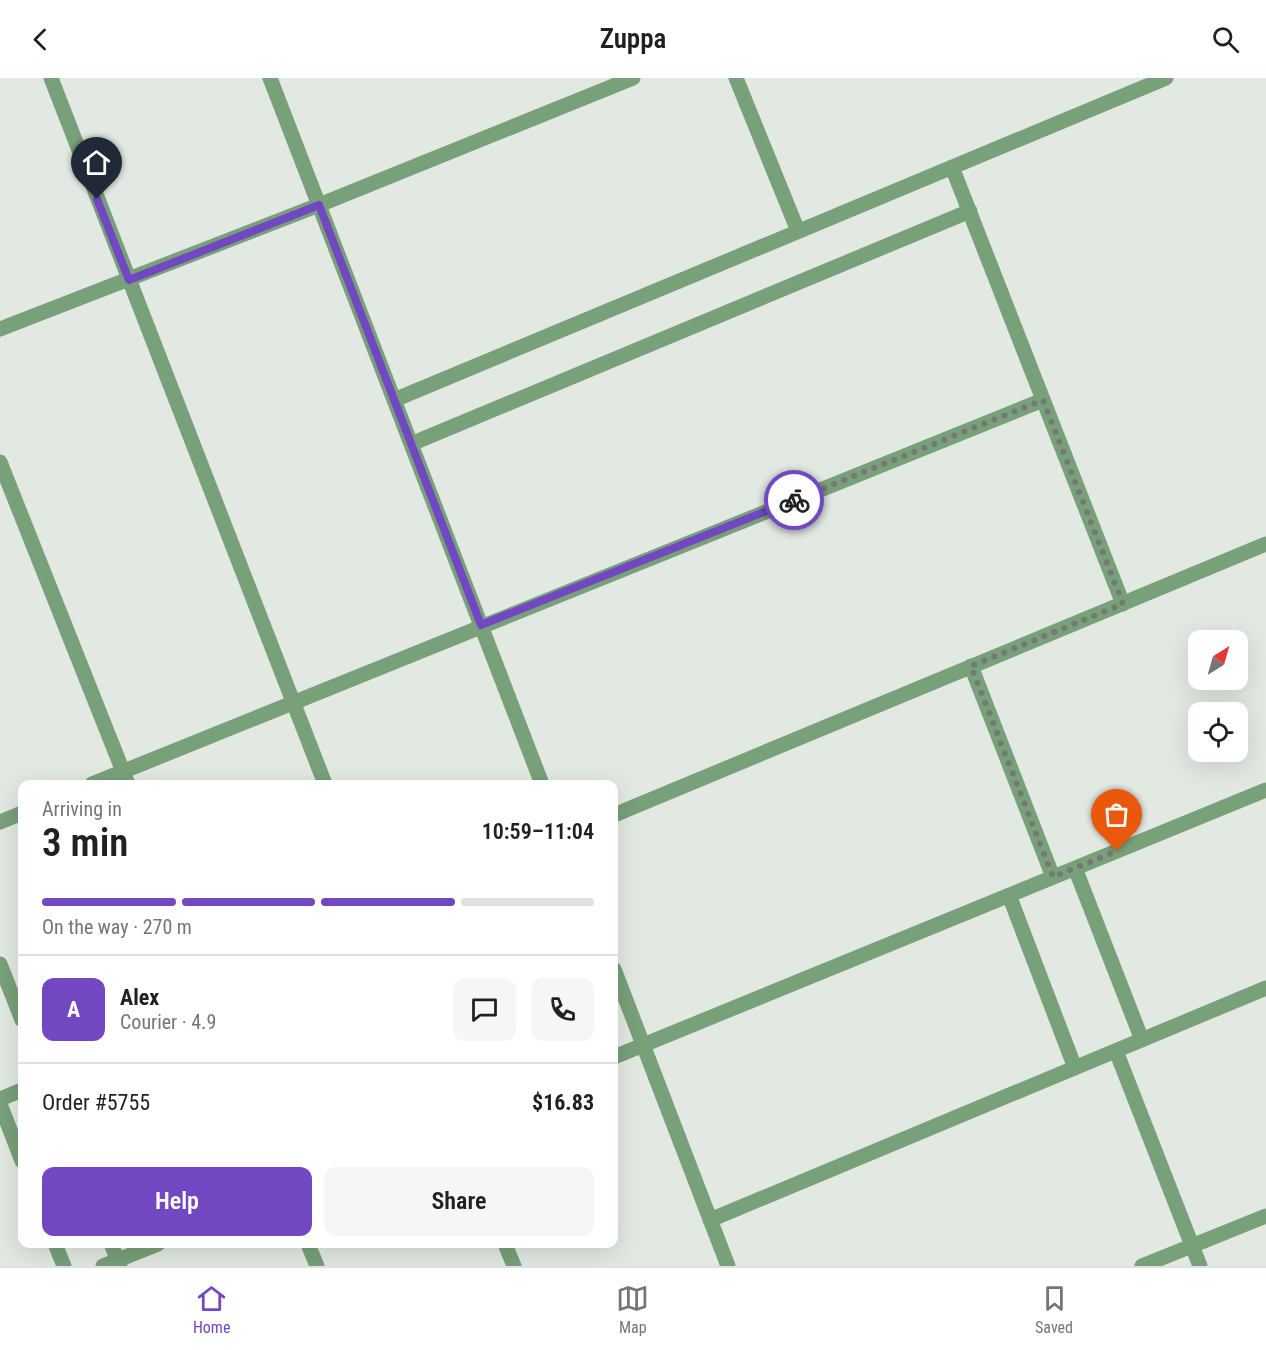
<!DOCTYPE html>
<meta charset="utf-8">
<style>
body{margin:0;font-family:"Roboto Condensed",sans-serif;background:#f6f6f6;color:#202124;height:100vh;display:flex;flex-direction:column;font-size:22px;white-space:nowrap}
*{box-sizing:border-box;margin:0}
p{font-size:20px;color:#757577}
.icon{flex:none;width:33px;height:33px;fill:none;stroke:currentColor;stroke-width:2;stroke-linecap:round;stroke-linejoin:round}
.map{position:relative;flex:1;overflow:hidden}
.panel{position:absolute;left:18px;top:702px;width:600px;height:468px;display:flex;flex-direction:column;background:#fff;border-radius:12px;box-shadow:0 6px 24px #0002}
.panel>*{flex:none}
.needle{width:39px;rotate:37deg}
.tools{position:absolute;left:1188px;top:552px;display:grid;gap:12px}
.tools a{display:grid;place-items:center;width:60px;height:60px;border-radius:12px;background:#fff;box-shadow:0 6px 24px #0002;font-size:30px}
.pin{position:absolute;display:grid;place-items:center;width:51px;height:51px;color:#fff;margin:-62px -26px;border-radius:50% 50% 50% 0;rotate:-45deg;box-shadow:0 0 6px #0007}
.pin .icon{rotate:45deg}
.courier{position:absolute;display:grid;place-items:center;width:60px;height:60px;margin:-30px;border:4px solid #7148c1;border-radius:50%;background:#fff;color:#222;box-shadow:0 2px 8px #0007}
.summary em{font-style:normal;font-weight:600}
.summary div{display:flex;flex-direction:column-reverse}
.summary{display:flex;align-items:center;justify-content:space-between;height:102px;padding:0 24px}
h1{font-size:39px;font-weight:600;line-height:45px}
.bar{display:grid;grid-template-columns:repeat(4,1fr);gap:9px 6px;align-content:center;height:72px;padding:0 24px}
.bar i{height:8px;border-radius:4px;background:#e0e0e0}
.bar .selected{background:#7148c1}
.bar p{grid-column:span 4}
.line{display:flex;align-items:center;gap:15px;padding:0 24px;border-top:2px solid #e0e0e0}
.line div{flex:1}
.round{display:grid;place-items:center;flex:none;width:63px;height:63px;border-radius:12px;background:#f6f6f6}
.cta{display:flex;gap:12px;margin-top:auto;padding:12px 24px}
.cta a{flex:1;height:69px;border-radius:12px;background:#7148c1;color:#fff;font-size:24px;font-weight:600;line-height:69px;text-align:center}
.cta a+a{background:#f6f6f6;color:#202124}
header{display:flex;justify-content:space-between;align-items:center;height:78px;padding:0 24px;background:#fff;font-size:27px;font-weight:600}
.tab-bar{display:flex;justify-content:space-around;align-items:center;height:84px;border-top:2px solid #e0e0e0;background:#fff;font-size:16px;color:#757577}
.tab-bar a{display:grid;justify-items:center;gap:3px}
.tab-bar .selected{color:#7148c1}
.map>svg:first-child{display:block}
</style>
<header><svg class="icon" aria-label="back" viewBox="0 0 24 24"><path d="M15 5l-7 7 7 7"/></svg>Zuppa<svg class="icon" aria-label="search" viewBox="0 0 24 24"><circle cx="10" cy="10" r="6"/><path d="M15 15l6 6"/></svg></header>
<div class="map">
<svg width="1266" height="1188" viewBox="0 0 1266 1188">
<rect width="100%" height="100%" fill="#e2e8e2"/>
<g fill="none" stroke-linecap="round" stroke-linejoin="round">
<path stroke="#78a079" stroke-width="15" d="M 51,0 L 325,706
M 270,0 L 542,706
M 736,0 L 798,153
M 952,89 L 1123,526
M 0,251 L 319,127 L 633,0
M 394,322 L 1166,0
M 411,366 L 970,133
M 0,384 L 128,706
M 971,588 L 1053,799
M 92,706 L 1043,322
M 614,737 L 1266,466
M 0,744 L 22,735
M 1075,790 L 1142,962
M 1009,817 L 1075,990
M 0,886 L 22,942
M 614,891 L 728,1188
M 1116,973 L 1200,1188
M 614,979 L 1266,712
M 0,1021 L 22,1012
M 0,1026 L 22,1083
M 710,1142 L 1266,910
M 55,1166 L 64,1188
M 111,1166 L 120,1188
M 308,1166 L 317,1188
M 505,1166 L 514,1188
M 103,1188 L 158,1166
M 1142,1188 L 1266,1138"/>
</g>
<g fill="none" stroke-linecap="round" stroke-linejoin="round">
<path stroke="#757975" stroke-width="6" stroke-dasharray="0 10.8" d="M 794,422 L 1043,322 L 1123,526 L 971,588 L 1053,799 L 1117,773"/>
<path stroke="#7148c1" stroke-width="8" d="M 97,121 L 129,202 L 319,127 L 481,547 L 794,422"/>
</g>
</svg>
<div class="tools">
<a><svg class="needle" viewBox="-14 -14 28 28"><path d="M0-13l5 13h-10z" fill="#e53935"/><path d="M0 13l5-13h-10z" fill="#757577"/></svg></a>
<a><svg class="icon" aria-label="locate" viewBox="0 0 24 24"><circle cx="12" cy="12" r="6"/><path d="M12 2v4M12 18v4M2 12h4M18 12h4"/></svg></a>
</div>
<div class="pin" style="left:1117px;top:773px;background:#ea580c"><svg class="icon" aria-label="bag" viewBox="0 0 24 24"><path d="M5 8h14l-1 12H6zM9 8a3 3 0 0 1 6 0"/></svg></div>
<div class="pin" style="left:97px;top:121px;background:#1f2937"><svg class="icon" aria-label="home" viewBox="0 0 24 24"><path d="M3 11l9-7 9 7M6 9v11h12V9"/></svg></div>
<div class="courier" style="left:794px;top:422px"><svg class="icon" aria-label="bike" viewBox="0 0 24 24"><circle cx="6" cy="16" r="4"/><circle cx="18" cy="16" r="4"/><path d="M6 16l4-8h5l3 8M10 8l3 8H6M13 5h3"/></svg></div>
<section class="panel">
<div class="summary"><div><h1>3 min</h1><p>Arriving in</p></div><em>10:59–11:04</em></div>
<div class="bar"><i class="selected"></i><i class="selected"></i><i class="selected"></i><i></i><p>On the way · 270 m</p></div>
<div class="line" style="height:108px"><b class="round" style="background:#7148c1;color:#fff">A</b><div><b>Alex</b><p>Courier · 4.9</p></div><a class="round"><svg class="icon" aria-label="chat" viewBox="0 0 24 24"><path d="M4 5h16v11H9l-5 4z"/></svg></a><a class="round"><svg class="icon" aria-label="phone" viewBox="0 0 24 24"><path d="M5 4h4l2 5-3 2q2 4 5 5l2-3 5 2v4C11 20 4 13 5 4z"/></svg></a></div>
<div class="line" style="height:78px"><div>Order #5755</div><b>$16.83</b></div>
<div class="cta"><a>Help</a><a>Share</a></div>
</section>
</div>
<nav class="tab-bar">
<a class="selected"><svg class="icon" aria-label="home" viewBox="0 0 24 24"><path d="M3 11l9-7 9 7M6 9v11h12V9"/></svg>Home</a>
<a><svg class="icon" aria-label="map" viewBox="0 0 24 24"><path d="M3 6l6-2 6 2 6-2v14l-6 2-6-2-6 2zM9 4v14M15 6v14"/></svg>Map</a>
<a><svg class="icon" aria-label="saved" viewBox="0 0 24 24"><path d="M7 4h10v16l-5-4-5 4z"/></svg>Saved</a>
</nav>
